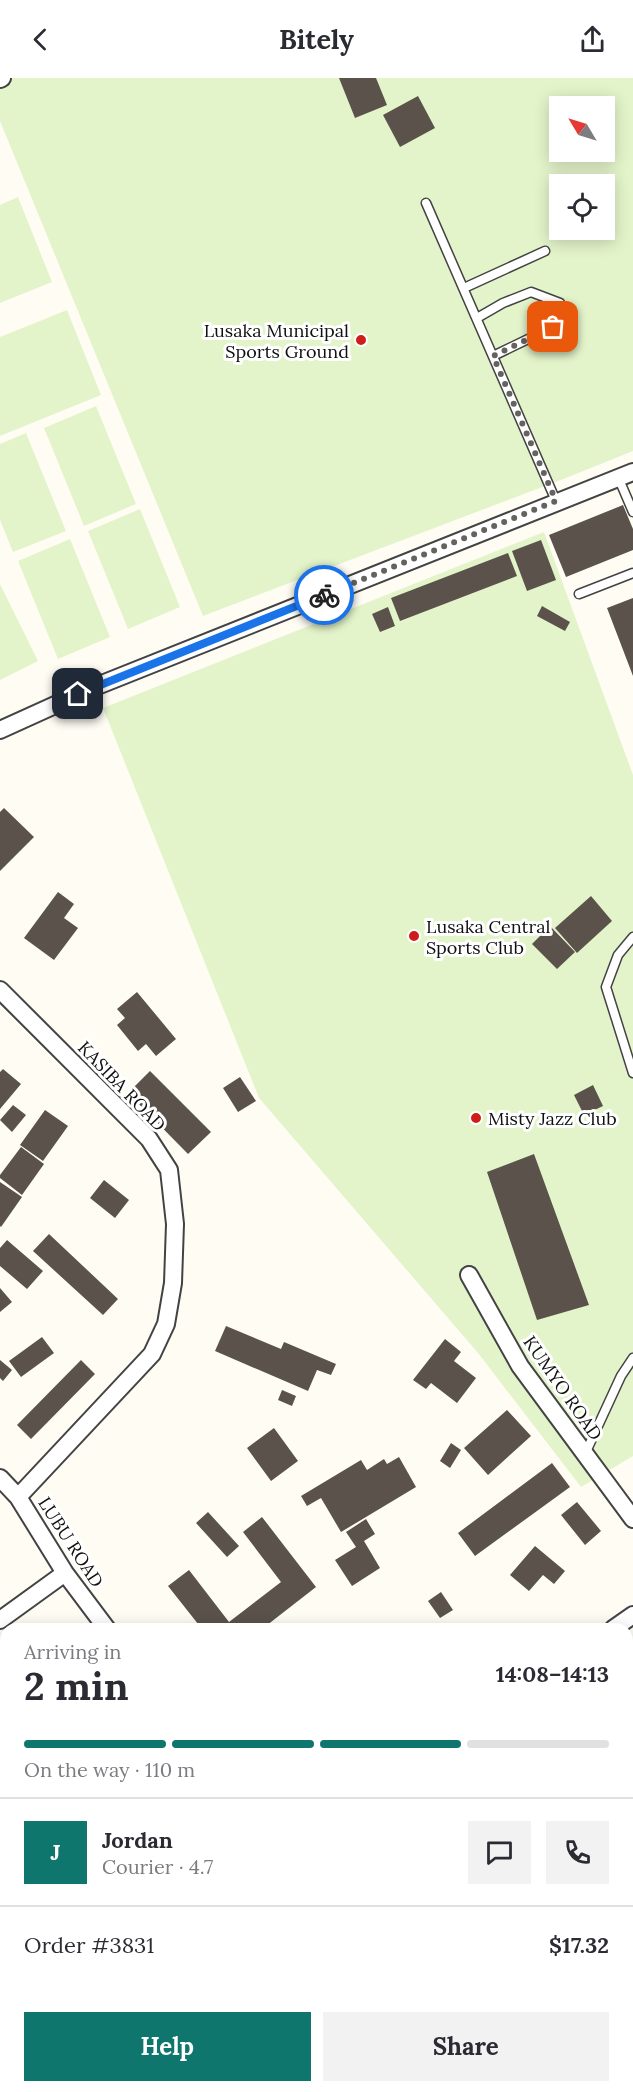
<!DOCTYPE html>
<meta charset="utf-8">
<style>
body{margin:0;font-family:Lora,serif;background:#f2f2f3;color:#2b2b33;height:100vh;display:flex;flex-direction:column;font-size:22px;white-space:nowrap}
*{box-sizing:border-box;margin:0}
p{font-size:20px;color:#7c7c81}
.icon{flex:none;width:33px;height:33px;fill:none;stroke:currentColor;stroke-width:2;stroke-linecap:round;stroke-linejoin:round}
.map{position:relative;flex:1;overflow:hidden}
.panel{position:absolute;left:0px;top:1545px;width:633px;height:470px;display:flex;flex-direction:column;background:#fff;border-radius:18px 18px 0 0;box-shadow:0 3px 15px #0003}
.panel>*{flex:none}
.needle{width:39px;rotate:308deg}
.tools{position:absolute;left:549px;top:18px;display:grid;gap:12px}
.tools a{display:grid;place-items:center;width:66px;height:66px;border-radius:0px;background:#fff;box-shadow:0 3px 15px #0003;font-size:30px}
.pin{position:absolute;display:grid;place-items:center;width:51px;height:51px;color:#fff;margin:-26px;border-radius:12px;box-shadow:0 3px 9px #0006}
.courier{position:absolute;display:grid;place-items:center;width:60px;height:60px;margin:-30px;border:4px solid #1a73e8;border-radius:50%;background:#fff;color:#222;box-shadow:0 2px 8px #0007}
.overview em{font-style:normal;font-weight:700}
.overview div{display:flex;flex-direction:column-reverse}
.overview{display:flex;align-items:center;justify-content:space-between;height:102px;padding:0 24px}
h1{font-size:39px;font-weight:700;line-height:45px}
.bar{display:grid;grid-template-columns:repeat(4,1fr);gap:9px 6px;align-content:center;height:72px;padding:0 24px}
.bar i{height:8px;border-radius:4px;background:#e1e1e2}
.bar .active{background:#0f766e}
.bar p{grid-column:span 4}
.line{display:flex;align-items:center;gap:15px;padding:0 24px;border-top:2px solid #e1e1e2}
.line div{flex:1}
.round{display:grid;place-items:center;flex:none;width:63px;height:63px;border-radius:0px;background:#f2f2f3}
.button{display:flex;gap:12px;margin-top:auto;padding:12px 24px}
.button a{flex:1;height:69px;border-radius:0px;background:#0f766e;color:#fff;font-size:24px;font-weight:700;line-height:69px;text-align:center}
.button a+a{background:#f2f2f3;color:#2b2b33}
header{display:flex;justify-content:space-between;align-items:center;height:78px;padding:0 24px;background:#fff;font-size:27px;font-weight:700}
.map>svg:first-child{display:block}
</style>
<header><svg class="icon" aria-label="back" viewBox="0 0 24 24"><path d="M15 5l-7 7 7 7"/></svg>Bitely<svg class="icon" aria-label="share" viewBox="0 0 24 24"><path d="M12 15V3M7 8l5-5 5 5M5 13v7h14v-7"/></svg></header>
<div class="map">
<svg width="633" height="2014" viewBox="0 0 633 2014">
<rect width="100%" height="100%" fill="#fffdf3"/>
<path fill="#e3f4ca" fill-rule="evenodd" d="M 11,0 L 633,0 L 633,373 L 566,400 L 203,538 L 0,43 L 0,5 ZM 560,28 L 604,28 L 604,74 L 560,74 ZM 560,106 L 604,106 L 604,152 L 560,152 Z
M 18,119 L 52,204 L 0,225 L 0,127 Z
M 67,232 L 101,317 L 0,358 L 0,259 Z
M 96,328 L 136,426 L 84,448 L 44,350 Z
M 26,355 L 66,453 L 13,474 L 0,442 L 0,366 Z
M 140,431 L 180,529 L 128,551 L 88,453 Z
M 544,454 L 633,697 L 633,1378 L 581,1409 L 478,1275 L 259,1020 L 103,630 Z
M 70,461 L 110,559 L 58,581 L 18,483 Z
M 0,506 L 38,583 L 0,602 Z"/>
<path fill="#5a524b" d="M 339,0 L 376,0 L 387,27 L 355,40 Z
M 418,18 L 435,50 L 400,69 L 383,37 Z
M 623,427 L 633,451 L 633,472 L 566,499 L 549,457 Z
M 541,462 L 556,502 L 527,513 L 512,473 Z
M 508,475 L 517,498 L 400,543 L 391,520 Z
M 633,520 L 633,598 L 607,530 Z
M 542,528 L 570,544 L 565,553 L 537,538 Z
M 388,529 L 395,548 L 380,554 L 372,536 Z
M 4,730 L 34,759 L 0,793 L 0,734 Z
M 58,814 L 74,826 L 64,840 L 78,850 L 54,882 L 24,860 Z
M 591,818 L 612,843 L 577,875 L 555,850 Z
M 550,848 L 575,874 L 557,891 L 532,866 Z
M 137,914 L 176,961 L 156,978 L 146,966 L 138,973 L 117,947 L 125,940 L 117,931 Z
M 3,991 L 21,1006 L 0,1031 L 0,994 Z
M 150,993 L 211,1054 L 188,1076 L 128,1015 Z
M 240,999 L 256,1023 L 238,1034 L 223,1010 Z
M 593,1007 L 603,1028 L 584,1037 L 574,1017 Z
M 13,1027 L 26,1037 L 12,1054 L 0,1042 Z
M 45,1032 L 68,1048 L 43,1083 L 20,1067 Z
M 21,1069 L 44,1086 L 22,1117 L 0,1100 L 0,1097 Z
M 534,1076 L 589,1227 L 537,1242 L 487,1094 Z
M 104,1102 L 129,1122 L 115,1140 L 90,1120 Z
M 0,1104 L 22,1119 L 1,1149 L 0,1148 Z
M 49,1156 L 118,1221 L 103,1237 L 33,1173 Z
M 7,1162 L 43,1193 L 27,1211 L 0,1188 L 0,1170 Z
M 0,1210 L 12,1224 L 0,1234 Z
M 226,1248 L 281,1271 L 284,1264 L 336,1286 L 331,1297 L 317,1292 L 308,1313 L 215,1273 Z
M 42,1259 L 54,1275 L 21,1299 L 9,1283 Z
M 445,1261 L 461,1274 L 454,1283 L 476,1300 L 457,1325 L 431,1305 L 426,1311 L 413,1302 Z
M 0,1282 L 12,1292 L 3,1303 L 0,1300 Z
M 81,1282 L 95,1296 L 31,1361 L 17,1347 Z
M 282,1312 L 296,1318 L 292,1328 L 278,1322 Z
M 507,1332 L 531,1358 L 488,1397 L 464,1370 Z
M 274,1350 L 298,1383 L 271,1403 L 247,1370 Z
M 451,1365 L 461,1372 L 450,1390 L 440,1383 Z
M 399,1379 L 416,1409 L 341,1454 L 321,1420 L 307,1428 L 301,1418 L 361,1382 L 367,1392 L 384,1381 L 387,1386 Z
M 552,1385 L 570,1409 L 475,1478 L 458,1455 Z
M 577,1424 L 601,1453 L 585,1467 L 561,1437 Z
M 208,1434 L 239,1468 L 227,1479 L 196,1445 Z
M 262,1439 L 316,1509 L 262,1551 L 202,1551 L 168,1508 L 189,1492 L 229,1544 L 281,1504 L 243,1454 Z
M 366,1441 L 375,1456 L 364,1463 L 380,1490 L 352,1508 L 335,1482 L 356,1469 L 346,1454 Z
M 535,1468 L 565,1493 L 554,1506 L 543,1497 L 529,1513 L 510,1497 Z
M 441,1514 L 453,1532 L 440,1540 L 428,1523 Z
M 633,1618 L 633,1649 L 631,1650 L 627,1644 L 627,1622 Z
M 6,1702 L 6,1732 L 0,1736 L 0,1707 Z
M 627,1733 L 633,1743 L 633,1747 L 627,1751 Z
M 0,1784 L 6,1792 L 6,1813 L 0,1817 Z
M 6,1846 L 6,1869 L 0,1874 L 0,1851 Z
M 633,1937 L 633,1962 L 627,1966 L 627,1941 Z
M 633,2006 L 633,2014 L 616,2014 Z
M 91,2008 L 155,2008 L 160,2014 L 95,2014 Z
M 199,2008 L 205,2008 L 213,2012 L 212,2014 L 197,2014 Z
M 313,2008 L 384,2008 L 377,2014 L 306,2014 Z"/>
<g fill="none" stroke-linecap="round" stroke-linejoin="round">
<defs>
<path id="service" d="M 426,125 L 556,423
M 464,210 L 545,173
M 477,240 L 503,225 L 531,214 L 560,225 L 553,249 L 493,278
M 618,399 L 633,434
M 579,516 L 633,495
M 633,859 L 618,877 L 606,909 L 633,995
M 585,1376 L 621,1298 L 633,1280"/>
<path id="minor" d="M 0,1 L 2,0
M 0,652 L 97,608 L 633,394
M 0,912 L 149,1061 L 169,1092 L 175,1146 L 173,1205 L 166,1246 L 152,1276 L 18,1419
M 469,1197 L 520,1288 L 633,1441
M 0,1400 L 18,1419 L 65,1495 L 107,1551
M 0,1542 L 65,1495
M 613,1551 L 633,1537
M 0,1991 L 6,1986
M 442,2008 L 446,2014"/>
</defs>
<use href="#service" stroke="#434343" stroke-width="11"/>
<use href="#minor" stroke="#434343" stroke-width="20"/>
<use href="#service" stroke="#fff" stroke-width="8"/>
<use href="#minor" stroke="#fff" stroke-width="16"/>
</g>
<g fill="none" stroke-linecap="round" stroke-linejoin="round">
<path stroke="#64635f" stroke-width="6" stroke-dasharray="0 10.8" d="M 324,517 L 556,423 L 493,278 L 553,249"/>
<path stroke="#1a73e8" stroke-width="8" d="M 78,616 L 324,517"/>
</g>
<g fill="#cd1e1b" stroke="#fff" stroke-width="2">
<circle cx="361" cy="262" r="6"/>
<circle cx="414" cy="858" r="6"/>
<circle cx="476" cy="1040" r="6"/>
</g>
<g text-anchor="middle" dominant-baseline="central" stroke-width="6" stroke-linejoin="round" paint-order="stroke">
<g font-size="18" fill="#101010" stroke="#fff" text-anchor="start">
<text x="349" y="252" text-anchor="end">Lusaka Municipal<tspan x="349" dy="21">Sports Ground</tspan></text>
<text x="426" y="848">Lusaka Central<tspan x="426" dy="21">Sports Club</tspan></text>
<text x="488" y="1040">Misty Jazz Club</text>
</g>
<g font-size="18" fill="#101010" stroke="#fff">
<text transform="translate(122 1008) rotate(46)">KASIBA ROAD</text>
<text transform="translate(563 1310) rotate(55)">KUMYO ROAD</text>
<text transform="translate(71 1464) rotate(57)">LUBU ROAD</text>
</g>
</g>
</svg>
<div class="tools">
<a><svg class="needle" viewBox="-14 -14 28 28"><path d="M0-13l5 13h-10z" fill="#e53935"/><path d="M0 13l5-13h-10z" fill="#7c7c81"/></svg></a>
<a><svg class="icon" aria-label="locate" viewBox="0 0 24 24"><circle cx="12" cy="12" r="6"/><path d="M12 2v4M12 18v4M2 12h4M18 12h4"/></svg></a>
</div>
<div class="pin" style="left:553px;top:249px;background:#ea580c"><svg class="icon" aria-label="bag" viewBox="0 0 24 24"><path d="M5 8h14l-1 12H6zM9 8a3 3 0 0 1 6 0"/></svg></div>
<div class="pin" style="left:78px;top:616px;background:#1f2937"><svg class="icon" aria-label="home" viewBox="0 0 24 24"><path d="M3 11l9-7 9 7M6 9v11h12V9"/></svg></div>
<div class="courier" style="left:324px;top:517px"><svg class="icon" aria-label="bike" viewBox="0 0 24 24"><circle cx="6" cy="16" r="4"/><circle cx="18" cy="16" r="4"/><path d="M6 16l4-8h5l3 8M10 8l3 8H6M13 5h3"/></svg></div>
<section class="panel">
<div class="overview"><div><h1>2 min</h1><p>Arriving in</p></div><em>14:08–14:13</em></div>
<div class="bar"><i class="active"></i><i class="active"></i><i class="active"></i><i></i><p>On the way · 110 m</p></div>
<div class="line" style="height:108px"><b class="round" style="background:#0f766e;color:#fff">J</b><div><b>Jordan</b><p>Courier · 4.7</p></div><a class="round"><svg class="icon" aria-label="chat" viewBox="0 0 24 24"><path d="M4 5h16v11H9l-5 4z"/></svg></a><a class="round"><svg class="icon" aria-label="phone" viewBox="0 0 24 24"><path d="M5 4h4l2 5-3 2q2 4 5 5l2-3 5 2v4C11 20 4 13 5 4z"/></svg></a></div>
<div class="line" style="height:78px"><div>Order #3831</div><b>$17.32</b></div>
<div class="button"><a>Help</a><a>Share</a></div>
</section>
</div>
